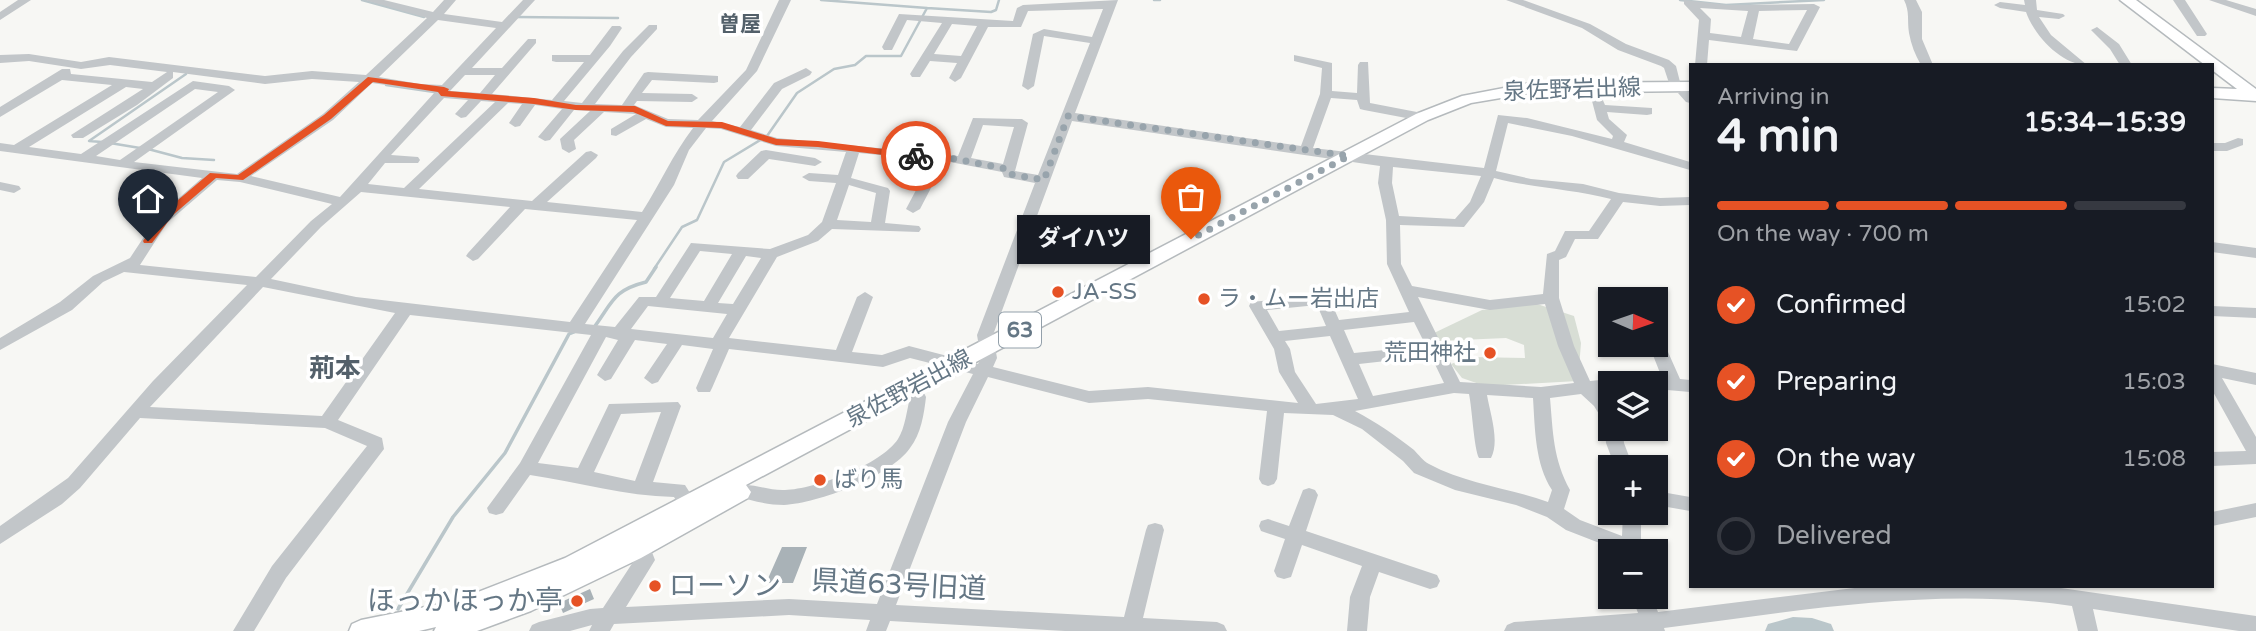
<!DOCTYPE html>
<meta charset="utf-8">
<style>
body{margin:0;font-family:"Varela Round","Noto Sans JP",sans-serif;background:#20242c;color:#f1f3f6;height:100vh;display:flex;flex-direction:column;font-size:26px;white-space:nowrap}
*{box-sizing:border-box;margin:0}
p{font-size:23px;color:#9ea1a6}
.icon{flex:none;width:38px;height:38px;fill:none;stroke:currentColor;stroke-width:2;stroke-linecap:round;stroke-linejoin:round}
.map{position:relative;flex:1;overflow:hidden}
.drawer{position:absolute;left:1689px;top:63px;width:525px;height:525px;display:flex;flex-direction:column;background:#171b24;border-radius:0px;box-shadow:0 2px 5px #0004}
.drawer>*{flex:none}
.needle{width:46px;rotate:92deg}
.controls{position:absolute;left:1598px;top:287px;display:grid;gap:14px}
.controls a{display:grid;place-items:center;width:70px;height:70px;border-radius:0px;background:#171b24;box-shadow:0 2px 5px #0004;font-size:35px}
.pin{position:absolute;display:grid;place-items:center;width:60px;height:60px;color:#fff;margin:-72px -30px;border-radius:50% 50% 50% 0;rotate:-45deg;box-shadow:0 0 7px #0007}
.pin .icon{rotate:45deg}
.courier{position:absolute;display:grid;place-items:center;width:70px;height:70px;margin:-35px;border:5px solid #e65225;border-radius:50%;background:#fff;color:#222;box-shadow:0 2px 9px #0007}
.bubble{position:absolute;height:49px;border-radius:0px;background:#171b24;box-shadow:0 2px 5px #0004;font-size:23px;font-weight:700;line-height:49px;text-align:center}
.overview em{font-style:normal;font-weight:700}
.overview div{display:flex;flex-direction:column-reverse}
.overview{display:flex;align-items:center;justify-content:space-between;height:119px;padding:0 28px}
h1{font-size:46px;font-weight:700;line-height:52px}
.bar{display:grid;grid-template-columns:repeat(4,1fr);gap:10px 7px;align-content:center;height:84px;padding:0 28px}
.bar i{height:9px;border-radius:5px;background:#363941}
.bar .active{background:#e65225}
.bar p{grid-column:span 4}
ol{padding:0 28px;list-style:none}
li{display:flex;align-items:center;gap:21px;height:77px}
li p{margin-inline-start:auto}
li .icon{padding:7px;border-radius:50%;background:#e65225;color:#fff;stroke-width:4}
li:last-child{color:#9ea1a6}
li i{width:38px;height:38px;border:4px solid #363941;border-radius:50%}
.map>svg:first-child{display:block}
</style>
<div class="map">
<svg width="2256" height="631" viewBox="0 0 2256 631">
<rect width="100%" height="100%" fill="#f7f7f4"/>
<path fill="#d8ded5" d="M 1534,303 L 1574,316 L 1581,343 L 1578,381 L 1485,386 L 1462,378 L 1451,364 L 1469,357 L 1525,358 L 1524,345 L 1506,338 L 1438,341 L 1434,333 L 1482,310 Z"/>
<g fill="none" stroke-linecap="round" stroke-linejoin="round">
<path stroke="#bac6ca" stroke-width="2.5" d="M 362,0 L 424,17
M 821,0 L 927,8
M 1154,0 L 1160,0
M 1680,0 L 1726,5 L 1824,0
M 515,17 L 618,18
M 386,85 L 434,92
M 102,142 L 89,141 L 186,74
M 110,143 L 140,148
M 148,149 L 182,158 L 214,160
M 654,269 L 682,227 L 697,220 L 724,162 L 767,136 L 797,93 L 834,69 L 855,65 L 866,56 L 901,56 L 927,8 L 991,12 L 996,10 L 999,0"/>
<path stroke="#bac6ca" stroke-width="3.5" d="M 595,326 C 613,301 614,290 646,282 L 656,267
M 398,609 L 453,517 L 505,453 L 569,334 L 574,332"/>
<path fill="#bac6ca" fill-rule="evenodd" d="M 1793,617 L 1812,618 L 1831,624 L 1834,631 L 1765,631 L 1768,624 Z"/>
</g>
<path fill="#a9b2b7" d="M 782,547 L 807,547 L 793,583 L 766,583 Z
M 590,589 L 594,599 L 563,613 L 559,603 Z"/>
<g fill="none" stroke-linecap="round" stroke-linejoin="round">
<defs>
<path id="major" d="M 2120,0 L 2136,0 L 2256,89 L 2256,101 L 2212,98 L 2212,88 L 2237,89 L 2212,70 L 2212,65 L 2205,65 Z
M 1530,83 L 1690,82 L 1690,91 L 1530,93 L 1471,103 L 1428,120 L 746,485 L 751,492 L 748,498 L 641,558 L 531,611 L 477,631 L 434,631 L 436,627 L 419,631 L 349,631 L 352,624 L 361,620 L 455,601 L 565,558 L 1416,114 L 1462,96 Z"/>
</defs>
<use href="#major" stroke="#b5babd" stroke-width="3"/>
<path fill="#c2c6c9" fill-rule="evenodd" d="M 18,0 L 31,0 L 0,20 L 0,12 Z
M 365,0 L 384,0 L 433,12 L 444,0 L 456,0 L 444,14 L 502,22 L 523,0 L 535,0 L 472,68 L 502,68 L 528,39 L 536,39 L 536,43 L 492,94 L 552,100 L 584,62 L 556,62 L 552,61 L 552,55 L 590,55 L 612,26 L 620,26 L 622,28 L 610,46 L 564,101 L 582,103 L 623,51 L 649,25 L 657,25 L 657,29 L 631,57 L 595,104 L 622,105 L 644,73 L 648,72 L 718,76 L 718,82 L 714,83 L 652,80 L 642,93 L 692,94 L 698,98 L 692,102 L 637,101 L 634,105 L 668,119 L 698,120 L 746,70 L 779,0 L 791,0 L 757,71 L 712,121 L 740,127 L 774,83 L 806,68 L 812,72 L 810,75 L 782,89 L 751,130 L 777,138 L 958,156 L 973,118 L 1022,119 L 1028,123 L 1015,171 L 1038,175 L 1090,43 L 1044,36 L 1034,86 L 1028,90 L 1022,86 L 1033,34 L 1044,29 L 1092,37 L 1103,9 L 1028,11 L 1021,27 L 988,27 L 961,78 L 955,82 L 949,78 L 957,63 L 930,61 L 920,77 L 912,77 L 910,74 L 942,23 L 907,20 L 892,50 L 884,50 L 882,47 L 899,14 L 1013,21 L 1017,8 L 1023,5 L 1118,0 L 1075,113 L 1301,146 L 1320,94 L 1322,68 L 1294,61 L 1294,55 L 1332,63 L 1332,91 L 1357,93 L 1358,65 L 1360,62 L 1368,62 L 1370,103 L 1422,113 L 1428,117 L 1422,121 L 1364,110 L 1360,109 L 1357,100 L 1331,98 L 1313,148 L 1484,168 L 1498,115 L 1527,118 L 1612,139 L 1613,136 L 1597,120 L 1592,101 L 1594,98 L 1602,98 L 1605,105 L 1652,108 L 1652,114 L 1647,115 L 1607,112 L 1609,119 L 1627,135 L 1624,142 L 1690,162 L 1690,170 L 1572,136 L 1508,123 L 1496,171 L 1531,179 L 1583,184 L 1619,193 L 1660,198 L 1690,197 L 1690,205 L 1660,206 L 1623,202 L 1598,239 L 1575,239 L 1566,257 L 1559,260 L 1559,298 L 1574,346 L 1590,381 L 1610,379 L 1617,383 L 1610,383 L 1610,391 L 1600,392 L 1610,404 L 1610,429 L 1623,429 L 1624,443 L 1633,467 L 1615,467 L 1606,443 L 1605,429 L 1609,424 L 1604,422 L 1594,406 L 1581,394 L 1550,398 C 1553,432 1553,459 1570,490 L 1564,509 L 1580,520 L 1622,536 L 1623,513 L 1641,513 L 1641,551 L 1620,551 L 1566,530 L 1547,517 L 1516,505 L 1455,490 L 1414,473 L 1403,461 L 1362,429 L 1333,415 L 1284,413 L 1277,479 L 1274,484 L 1268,486 L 1262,484 L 1259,479 L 1267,411 L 1148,399 L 1089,403 L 988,377 L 966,422 L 896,605 L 1124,617 L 1146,530 L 1148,525 L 1155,523 L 1162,525 L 1164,530 L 1143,618 L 1217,622 L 1224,625 L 1227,631 L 1065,631 L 890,621 L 886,631 L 866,631 L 870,620 L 789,615 L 614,624 L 610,631 L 589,631 L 592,625 L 570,631 L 529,631 L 532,625 L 539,622 L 590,609 L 603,608 L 635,559 L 631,547 L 634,542 L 641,539 L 648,542 L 655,560 L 626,607 L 789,599 L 877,604 L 948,422 L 973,374 L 910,358 L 883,367 L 729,349 L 712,388 L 710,392 L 698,392 L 696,388 L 713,349 L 682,345 L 658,382 L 652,384 L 644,378 L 667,344 L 635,340 L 611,379 L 605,381 L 597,375 L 618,340 L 606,337 L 538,463 L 578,468 L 609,404 L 678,402 L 681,406 L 653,482 L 685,485 L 702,512 L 700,517 L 693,519 L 686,517 L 674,497 C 625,496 578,482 530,475 L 503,513 L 496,515 L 489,513 L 487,508 L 520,463 L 591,335 L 410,315 L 338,420 L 382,438 L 384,449 L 286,578 L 254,631 L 233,631 L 272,566 L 367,446 L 325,428 L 140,418 L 80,488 L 62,504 L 0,544 L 0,526 L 68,478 L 153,381 L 247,285 L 124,272 L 103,282 L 72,310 L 0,350 L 0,338 L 60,302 L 93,276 L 130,258 L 157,217 L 202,178 L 0,151 L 0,143 L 14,145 L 112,85 L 62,80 L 0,117 L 0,107 L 62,69 L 70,69 L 71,74 L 152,82 L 167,72 L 110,65 L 81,69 L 29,61 L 0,63 L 0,55 L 29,54 L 81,62 L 109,57 L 265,76 L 312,71 L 366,75 L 427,18 ZM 438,20 L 496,28 L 442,85 L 420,84 L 379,77 ZM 952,24 L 977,26 L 961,56 L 934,54 ZM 173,72 L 265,84 L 312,79 L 359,82 L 323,114 L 237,174 L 134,162 L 235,90 L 229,86 L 193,81 L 81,154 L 29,147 L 126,87 L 143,89 L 71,135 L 73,138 L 83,138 L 137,105 L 173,78 ZM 465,75 L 495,75 L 480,93 L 450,91 ZM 372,83 L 435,92 L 340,197 L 251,176 L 333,120 ZM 195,89 L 218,92 L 120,160 L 96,156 ZM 444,98 L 468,100 L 455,114 L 461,118 L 466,117 L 481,101 L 495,102 L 404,188 L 368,184 L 385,163 L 418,163 L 420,160 L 418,157 L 391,155 ZM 508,103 L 522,104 L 509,123 L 515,127 L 520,126 L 535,105 L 562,109 L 538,137 L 545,141 L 550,140 L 574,110 L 590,111 L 560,139 L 562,149 L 569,153 L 576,149 L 574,140 L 604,112 L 636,114 L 611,129 L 611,135 L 616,136 L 646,119 L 666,127 L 693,128 C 673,154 660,184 642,212 L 547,202 L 596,158 L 598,155 L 591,151 L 586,152 L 532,201 L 419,189 ZM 1072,121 L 1380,166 L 1378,183 L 1386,220 L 1387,264 L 1409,312 L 1339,320 L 1328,295 L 1320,290 L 1315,291 L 1313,296 L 1251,302 L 1249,306 L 1274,349 L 1279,372 L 1298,403 L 1148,387 L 1089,391 L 993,367 L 997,358 L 993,335 ZM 983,125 L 1014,127 L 1003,164 L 971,158 ZM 706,128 L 721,129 L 776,146 L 846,152 L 838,175 L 809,173 L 802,177 L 809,181 L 836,183 L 822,222 L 808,235 L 770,249 L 691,243 L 656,297 L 639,297 L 615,327 L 585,324 L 674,185 L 689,150 ZM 859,153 L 932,160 L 906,209 L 913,213 L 920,209 L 945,161 L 1002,172 L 1004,177 L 1035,183 L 977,335 L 981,358 L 978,364 L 909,346 L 882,355 L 852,352 L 873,297 L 865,292 L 857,297 L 836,350 L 729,338 L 777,257 L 818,241 L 832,229 L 919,232 L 921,229 L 919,226 L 885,223 L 890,191 L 888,188 L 851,178 ZM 1393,167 L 1481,176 L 1470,202 L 1455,219 L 1399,216 L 1392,183 ZM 1494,178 C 1533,188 1572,189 1611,199 L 1589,231 L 1565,231 L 1555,251 L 1547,254 L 1543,294 L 1490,300 L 1412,286 L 1401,264 L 1400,225 L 1464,227 L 1484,202 ZM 217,180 L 240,182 L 332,204 L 311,221 L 256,277 L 140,265 L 167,223 ZM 849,185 L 876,193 L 871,222 L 837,220 ZM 361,192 L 510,207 L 468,253 L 466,256 L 473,261 L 478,259 L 525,209 L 637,220 L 570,322 L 356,297 L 271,279 L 321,227 ZM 700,251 L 732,254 L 704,301 L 670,298 ZM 746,256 L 761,258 L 733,304 L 718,303 ZM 263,287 L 395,313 L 322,416 L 150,407 ZM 1418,297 L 1490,310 L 1545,304 L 1558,346 L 1574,383 L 1541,387 L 1460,382 ZM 1317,305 L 1326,326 L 1279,331 L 1267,310 ZM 648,306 L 727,314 L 713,338 L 631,329 ZM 1414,322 L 1426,346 L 1354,353 L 1344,330 ZM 1330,336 L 1358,399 L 1316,404 L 1295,372 L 1290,349 L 1285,341 ZM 1431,356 L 1444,383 L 1373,396 L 1359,364 ZM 1454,393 L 1469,394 C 1472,408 1474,449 1479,458 L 1491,458 C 1500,441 1490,413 1487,395 L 1533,398 C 1535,429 1535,464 1552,490 L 1548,502 C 1509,488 1466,484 1429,464 C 1423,461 1419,455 1414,450 C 1395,435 1376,422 1355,411 ZM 661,412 L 635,481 L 594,472 L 621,414 Z
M 1506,0 L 1523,0 L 1590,24 L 1626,44 L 1669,60 L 1676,66 L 1681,86 L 1675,90 L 1671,89 L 1664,68 L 1661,66 L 1618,50 L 1582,28 Z
M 1684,0 L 1727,5 L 1814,4 L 1820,7 L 1797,51 L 1709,40 L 1707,65 L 1695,65 L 1699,20 L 1684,4 ZM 1700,8 L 1748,11 L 1741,37 L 1710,33 L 1711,19 ZM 1807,10 L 1789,44 L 1753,39 L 1759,11 Z
M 1904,0 L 1916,0 L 1922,12 L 1922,39 L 1933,65 L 1921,65 C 1915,55 1911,44 1909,33 C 1907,20 1910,12 1904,0 Z
M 2024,0 L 2036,0 L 2037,10 L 2063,14 L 2065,16 L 2059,19 L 2039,17 L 2051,35 L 2087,65 C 2061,65 2034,35 2026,12 L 2000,8 L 1994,5 L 2000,2 L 2025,5 Z
M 2173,0 L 2185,0 L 2207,34 L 2205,36 L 2197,36 Z
M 2209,0 L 2226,0 L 2256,9 L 2256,16 Z
M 2097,27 L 2119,44 L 2132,65 L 2120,65 L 2110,49 L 2091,30 Z
M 1684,89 L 1690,92 L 1690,103 L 1686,102 L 1678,93 Z
M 2238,138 L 2243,139 L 2243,145 L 2227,151 L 2212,151 L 2212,143 L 2225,143 Z
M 766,150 L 815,158 L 822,162 L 815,166 L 769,159 L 748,179 L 738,179 L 736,176 L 738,173 L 761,151 Z
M 0,182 L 19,186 L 21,189 L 14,193 L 0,190 Z
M 2212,242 L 2256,248 L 2256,258 L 2212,252 Z
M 2212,306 L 2256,308 L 2256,318 L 2212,316 Z
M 1656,338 L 1664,343 L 1680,379 L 1690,380 L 1690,392 L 1656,389 L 1656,383 L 1622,383 L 1624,379 L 1662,378 L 1649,345 L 1656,345 Z
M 2212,364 L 2256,373 L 2256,385 L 2222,378 L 2256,437 L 2256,464 L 2212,466 L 2212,452 L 2246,451 L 2212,390 Z
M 918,391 L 924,393 L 926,397 C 924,414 921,434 910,448 C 890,477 818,503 784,505 C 768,505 752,501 737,496 L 734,491 L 737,486 C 750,482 769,491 785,490 C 815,489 881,465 898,439 C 905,428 907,410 910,397 L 912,393 Z
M 1309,488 L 1315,490 L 1318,495 L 1306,531 L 1437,575 L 1440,581 L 1437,587 L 1430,589 L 1379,572 L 1370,597 L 1367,631 L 1347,631 L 1350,597 L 1362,566 L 1302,545 L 1291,577 L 1284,579 L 1277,577 L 1274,571 L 1285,539 L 1261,531 L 1259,526 L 1261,521 L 1268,519 L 1289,526 L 1303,490 Z
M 1656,491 L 1690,497 L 1690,511 L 1656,505 Z
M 2256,503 L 2256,517 L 2212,526 L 2212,512 Z
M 1871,586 L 2047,586 L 2256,616 L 2256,631 L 2239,631 L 2093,609 L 2098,631 L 2078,631 L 2072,606 C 1936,586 1800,611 1664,628 L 1665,631 L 1504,631 L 1507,625 L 1514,622 L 1638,613 L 1632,597 L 1652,597 L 1658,612 Z"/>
<use href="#major" fill="#fff" fill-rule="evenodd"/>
</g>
<path fill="#e65225" d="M 368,77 L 444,87 L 449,89 L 448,91 L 534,98 L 576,105 L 635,106 L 668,121 L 722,122 L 777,139 L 818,141 L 916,153 L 921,156 L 916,159 L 818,147 L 776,145 L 721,128 L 666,126 L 633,112 L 576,110 L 534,104 L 441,96 L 438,92 L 373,82 L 331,119 L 243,180 L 216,178 L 173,215 L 152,243 L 144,243 L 143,241 L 165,211 L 210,173 L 238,175 L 324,115 Z"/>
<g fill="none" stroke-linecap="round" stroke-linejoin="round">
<path stroke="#98a4ac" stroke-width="7" stroke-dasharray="0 12.6" d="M 916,156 L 945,157 L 1007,169 L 1009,174 L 1044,180 L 1068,116 L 1349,156 L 1191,239"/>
</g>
<g fill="#e65225" stroke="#fff" stroke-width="2.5">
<circle cx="1058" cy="292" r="7"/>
<circle cx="1204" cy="299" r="7"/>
<circle cx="1490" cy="353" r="7"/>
<circle cx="820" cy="480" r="7"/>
<circle cx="655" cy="586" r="7"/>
<circle cx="577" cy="601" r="7"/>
</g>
<g text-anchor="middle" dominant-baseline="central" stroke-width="7" stroke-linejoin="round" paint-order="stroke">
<g font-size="21" font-weight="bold" fill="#53606a" stroke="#fff">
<text x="740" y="24">曽屋</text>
</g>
<rect fill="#fff" stroke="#93a0aa" stroke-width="2" x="999" y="312.5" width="42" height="35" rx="5"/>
<g font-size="21" font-weight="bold" fill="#657785">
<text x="1020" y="330">63</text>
</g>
<g font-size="23" fill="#657785" stroke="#fff">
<text transform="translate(1572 90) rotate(-2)">泉佐野岩出線</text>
<text transform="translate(909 389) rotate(-28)">泉佐野岩出線</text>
</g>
<g font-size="23" fill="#657785" stroke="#fff" text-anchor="start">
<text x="1072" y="292">JA-SS</text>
<text x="1218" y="299">ラ・ムー岩出店</text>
<text x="1476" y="353" text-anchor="end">荒田神社</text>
<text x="834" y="480">ばり馬</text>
</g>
<g font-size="26" font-weight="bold" fill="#53606a" stroke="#fff">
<text x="335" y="368">荊本</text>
</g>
<g font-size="28" fill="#657785" stroke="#fff">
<text transform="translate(899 585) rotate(3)">県道63号旧道</text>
</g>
<g font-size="28" fill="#657785" stroke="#fff" text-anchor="start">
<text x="669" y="586">ローソン</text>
<text x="563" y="601" text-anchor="end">ほっかほっか亭</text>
</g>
</g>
</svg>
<div class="controls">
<a><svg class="needle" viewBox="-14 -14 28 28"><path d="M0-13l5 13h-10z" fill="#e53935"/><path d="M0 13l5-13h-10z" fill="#9ea1a6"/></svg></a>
<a><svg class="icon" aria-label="layers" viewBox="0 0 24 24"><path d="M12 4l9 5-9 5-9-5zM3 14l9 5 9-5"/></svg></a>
<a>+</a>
<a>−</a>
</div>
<div class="pin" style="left:1191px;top:239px;background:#ea580c"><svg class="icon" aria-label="bag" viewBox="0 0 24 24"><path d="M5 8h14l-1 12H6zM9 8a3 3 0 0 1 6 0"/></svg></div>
<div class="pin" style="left:148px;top:241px;background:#1f2937"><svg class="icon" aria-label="home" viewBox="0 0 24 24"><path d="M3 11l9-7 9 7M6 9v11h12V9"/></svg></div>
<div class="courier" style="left:916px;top:156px"><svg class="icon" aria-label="bike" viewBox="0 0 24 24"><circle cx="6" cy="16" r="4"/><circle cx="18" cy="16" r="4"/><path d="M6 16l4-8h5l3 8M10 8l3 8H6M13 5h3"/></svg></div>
<div class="bubble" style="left:1017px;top:215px;width:133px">ダイハツ</div>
<section class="drawer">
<div class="overview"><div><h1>4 min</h1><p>Arriving in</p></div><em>15:34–15:39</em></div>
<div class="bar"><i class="active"></i><i class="active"></i><i class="active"></i><i></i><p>On the way · 700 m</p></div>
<ol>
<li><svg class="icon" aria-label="check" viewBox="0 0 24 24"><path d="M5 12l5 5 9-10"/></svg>Confirmed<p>15:02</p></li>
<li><svg class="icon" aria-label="check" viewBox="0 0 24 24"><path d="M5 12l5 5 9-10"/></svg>Preparing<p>15:03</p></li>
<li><svg class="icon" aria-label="check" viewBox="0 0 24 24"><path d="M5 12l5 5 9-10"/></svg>On the way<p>15:08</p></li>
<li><i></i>Delivered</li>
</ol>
</section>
</div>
